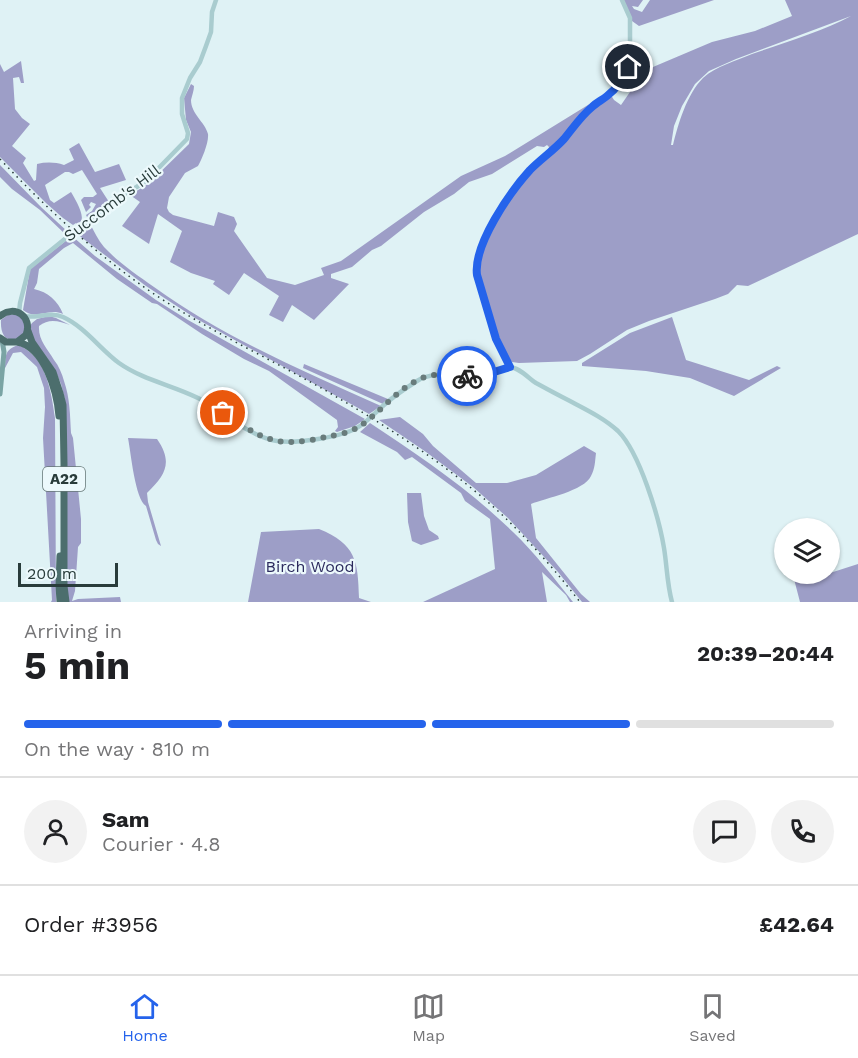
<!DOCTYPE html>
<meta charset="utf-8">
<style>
body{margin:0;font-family:"Work Sans",sans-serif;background:#f2f2f2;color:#202124;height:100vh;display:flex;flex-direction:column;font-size:22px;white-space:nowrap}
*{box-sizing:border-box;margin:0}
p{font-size:20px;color:#757577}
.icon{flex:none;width:33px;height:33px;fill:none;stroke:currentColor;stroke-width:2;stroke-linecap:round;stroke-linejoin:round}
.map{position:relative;height:602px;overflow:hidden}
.panel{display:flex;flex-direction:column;background:#fff;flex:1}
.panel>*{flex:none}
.controls{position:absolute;left:774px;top:518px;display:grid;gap:12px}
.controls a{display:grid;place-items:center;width:66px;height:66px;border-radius:50%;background:#fff;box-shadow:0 2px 4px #0004;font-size:30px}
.scale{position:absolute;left:18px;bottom:15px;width:100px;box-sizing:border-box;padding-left:6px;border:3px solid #293c3b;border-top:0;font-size:16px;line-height:21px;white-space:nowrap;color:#293c3b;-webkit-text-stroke:4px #ecf9fc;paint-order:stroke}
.pin{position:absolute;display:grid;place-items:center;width:51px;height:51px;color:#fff;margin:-26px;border:3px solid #fff;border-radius:50%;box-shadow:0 2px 6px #0007}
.courier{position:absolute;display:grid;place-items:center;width:60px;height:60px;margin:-30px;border:4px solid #2563eb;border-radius:50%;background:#fff;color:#222;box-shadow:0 2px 8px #0007}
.headline em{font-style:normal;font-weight:700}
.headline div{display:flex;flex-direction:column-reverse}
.headline{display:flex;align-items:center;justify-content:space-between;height:102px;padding:0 24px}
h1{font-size:39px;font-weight:700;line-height:45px}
.bar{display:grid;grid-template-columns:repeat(4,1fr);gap:9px 6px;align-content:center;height:72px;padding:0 24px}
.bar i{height:8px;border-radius:4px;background:#e0e0e0}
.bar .on{background:#2563eb}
.bar p{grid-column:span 4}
.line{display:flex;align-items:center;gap:15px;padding:0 24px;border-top:2px solid #e0e0e0}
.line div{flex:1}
.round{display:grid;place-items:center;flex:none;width:63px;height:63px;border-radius:32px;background:#f2f2f2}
.dock{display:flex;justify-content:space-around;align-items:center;height:84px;border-top:2px solid #e0e0e0;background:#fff;font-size:16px;color:#757577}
.dock a{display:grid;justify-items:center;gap:3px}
.dock .on{color:#2563eb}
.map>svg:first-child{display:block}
</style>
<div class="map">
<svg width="858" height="602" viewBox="0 0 858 602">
<rect width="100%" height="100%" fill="#dff2f5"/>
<path fill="#9d9ec7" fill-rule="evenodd" d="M 623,0 L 643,0 L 638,7 L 632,6 L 634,9 L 642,12 L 650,0 L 714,0 L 639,26 L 632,21 Z
M 785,0 L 858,0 L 858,234 L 748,286 L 737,285 L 728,294 L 715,299 L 649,321 L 627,330 L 590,354 L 577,361 L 519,363 L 512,362 L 507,358 L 500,345 L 479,286 L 480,266 L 476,265 L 489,229 L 520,182 L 548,151 L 549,147 L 547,145 L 544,147 L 537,146 L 492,174 L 469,182 L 454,194 L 424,212 L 381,246 L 372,250 L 352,267 L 331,274 L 331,278 L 349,284 L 314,320 L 292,305 L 283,322 L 269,315 L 279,296 L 244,273 L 229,295 L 213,284 L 215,281 L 191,273 L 170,262 L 182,231 L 158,214 L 149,244 L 122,226 L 140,202 L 130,195 L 148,184 L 189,144 L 191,132 L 186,120 L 184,98 L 191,84 L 194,86 C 194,91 192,95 191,100 C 191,114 205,122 208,134 C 209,142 202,159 198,166 L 185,173 L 169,197 L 167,208 L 169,212 L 173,215 L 214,226 L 218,212 L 234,217 L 237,224 L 234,231 L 267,278 L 295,285 L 324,275 L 321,268 L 341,261 L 461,176 L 505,156 L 609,92 L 614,100 L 621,105 L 630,92 L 631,82 L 633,82 L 626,78 L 631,67 L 632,45 L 633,46 L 638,60 L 636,72 L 653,67 L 712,42 L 755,31 L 792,16 ZM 851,16 C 823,31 784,43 752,54 C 736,61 716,66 703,78 C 687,94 678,124 673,145 L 671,145 L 674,126 L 682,106 L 695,84 L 709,71 L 736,59 Z
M 21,61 L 24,83 L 21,83 L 19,77 L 13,78 L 15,109 L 22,118 L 30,124 L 12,146 L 26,158 L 23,163 L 34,181 L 36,180 L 37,164 C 46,162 55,162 64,165 L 74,160 L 69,149 L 79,143 L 95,172 L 119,164 L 126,180 L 100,188 L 109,202 L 87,217 L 86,215 L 92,211 L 96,204 L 91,202 L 89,205 L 91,207 L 86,212 L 81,200 L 84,197 L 93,197 L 97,194 L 82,170 L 73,174 L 69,172 L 65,172 L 45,185 L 50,200 L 54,203 L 71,192 C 74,197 85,215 81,221 C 81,222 79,223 77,224 L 76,223 L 73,225 L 63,218 L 46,203 L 0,157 L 0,64 L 4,72 Z
M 0,165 L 42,208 L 68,232 L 65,234 L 40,210 L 12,189 L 0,177 Z
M 90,224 C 94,231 98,240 104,247 C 119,263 137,275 154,287 C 223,337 303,371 381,406 L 369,414 L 195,318 L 146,286 L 77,234 Z
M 72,236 L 95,256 L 156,300 L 188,320 L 365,419 L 355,426 L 337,432 L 335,431 L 338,427 L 337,420 L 269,371 L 244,359 L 202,334 L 157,304 L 152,303 L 117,279 L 73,243 L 64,248 L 39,269 L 37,283 L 34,289 C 48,292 58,301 63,314 C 48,307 36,321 23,310 L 30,269 Z
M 9,314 L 18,315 L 24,320 L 24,335 C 9,345 0,338 1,320 Z
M 49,316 L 56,318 L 70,325 C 59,321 49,318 39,326 C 38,340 47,348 54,360 C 59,366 62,374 64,381 C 70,398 70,415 71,433 L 73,438 L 81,519 L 81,543 L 78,547 L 75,591 L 72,601 L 78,599 L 120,597 L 121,602 L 68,602 L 66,582 L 65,400 L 61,384 L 54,368 L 31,336 L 30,326 L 32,323 L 37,319 Z
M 672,317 L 686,360 L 749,380 L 777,366 L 781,368 L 734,396 L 690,378 L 646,371 L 582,366 L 582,363 L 630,333 Z
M 18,345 C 46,356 51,390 55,418 L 56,602 L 51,602 L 52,600 L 43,438 L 45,407 L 44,388 L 37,367 L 21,352 L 13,353 L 5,368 C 6,356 4,350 18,345 Z
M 304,364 L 388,399 L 383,404 L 303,368 Z
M 400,417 L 423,434 L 433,446 L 476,483 L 507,483 L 536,475 L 584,446 L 596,453 C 595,461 595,469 591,476 C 584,491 546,498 531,504 L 536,538 L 581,594 L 590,602 L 582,602 L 558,572 L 508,518 L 473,487 L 426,452 L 379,420 Z
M 370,423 C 420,456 470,490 513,532 C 535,553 554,578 573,602 L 570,602 L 566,595 L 542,572 L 547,602 L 423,602 L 495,569 L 490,519 L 465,501 L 461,493 L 412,457 L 405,460 L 397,452 L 360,432 Z
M 128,438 L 157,439 C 173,462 166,475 147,493 L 148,502 L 161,546 L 158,544 L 156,540 L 146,506 C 135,499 131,453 128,438 Z
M 407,493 L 421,493 L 424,516 L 429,530 L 438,536 L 439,539 L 421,545 L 412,541 L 408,522 Z
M 319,529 C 356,544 358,561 359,598 L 371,602 L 248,602 L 261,532 Z
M 858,564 L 858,602 L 800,602 L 794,579 L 808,577 L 815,578 L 820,578 L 822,574 L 830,573 Z"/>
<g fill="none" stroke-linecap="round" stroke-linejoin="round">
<path stroke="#a9cccf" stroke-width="4.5" d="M 79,228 L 110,204 L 146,181 L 187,139 L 188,133 L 182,114 L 182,98 L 190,78 L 200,62 L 206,46 L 211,32 L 212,12 L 216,0
M 19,313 L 20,303 L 29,268 L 66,238
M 23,316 C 37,319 50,311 63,317 C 85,327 100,349 119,363 C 143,380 172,385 198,398 C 224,411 247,436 277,441 C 296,444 344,437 360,426 C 369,420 376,412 384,405 C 394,396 406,388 417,381 C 436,369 459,379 479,377 C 489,376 499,367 509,367 C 519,367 528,378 536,383 C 547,389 558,395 568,400 C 585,409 604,418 618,431 C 640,453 659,518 664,548 C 667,566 667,584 672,602
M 510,367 L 498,343 L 478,280 L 476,265 L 478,255 L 495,218 L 520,182 L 539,161 L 563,140 L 593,106 L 611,93 L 626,73 L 630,60 L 630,18 L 622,0"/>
<path stroke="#7aa4a4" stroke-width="5" d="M 0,394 L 4,352 L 2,340"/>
<path stroke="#4c6e6d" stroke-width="7" d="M 0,316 C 15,304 33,317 26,335 L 17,342 L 6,342 L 0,338
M 28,331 L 32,342 L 53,372 L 60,393 L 63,405 L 64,464 L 64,586 L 66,602
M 17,342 C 45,347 57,392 59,416
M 60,556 L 59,585 L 60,602"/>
<path stroke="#293c3b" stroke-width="1.5" stroke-dasharray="1.5 4.5" stroke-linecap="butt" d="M 0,159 C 48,210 99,257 157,296 C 210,331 268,358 323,389 C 385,425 445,463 498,511 C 528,539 555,570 580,602"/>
<path stroke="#a9cccf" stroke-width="4.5" d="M 66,238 L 79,228"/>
</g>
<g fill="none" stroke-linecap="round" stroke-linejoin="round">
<path stroke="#697c7c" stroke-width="6" stroke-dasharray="0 10.8" d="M 223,413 C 263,439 276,449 325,437 C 336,435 350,433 360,426 C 383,411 404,379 434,375 C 445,374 456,375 467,376"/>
<path stroke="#2563eb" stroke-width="8" d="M 467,376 L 481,376 L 510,367 L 496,339 L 477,275 C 473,245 510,192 530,170 C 541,159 554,150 564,139 C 573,128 581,116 592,107 C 596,103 602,100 607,96 C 616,89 624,78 628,67"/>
</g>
<g text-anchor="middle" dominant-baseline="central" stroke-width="4.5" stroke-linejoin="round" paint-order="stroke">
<rect fill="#ecf9fc" stroke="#647575" stroke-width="1.5" x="43" y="467" width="42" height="24" rx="4.5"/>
<g font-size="15" font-weight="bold" fill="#293c3b">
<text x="64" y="479">A22</text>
</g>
<g font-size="16" fill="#293c3b" stroke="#ecf9fc">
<text transform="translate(112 203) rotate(-37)">Succomb's Hill</text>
</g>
<g font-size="16" fill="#2b2a5d" stroke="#ecf9fc">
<text x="310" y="566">Birch Wood</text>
</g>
</g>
</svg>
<div class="controls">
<a><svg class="icon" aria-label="layers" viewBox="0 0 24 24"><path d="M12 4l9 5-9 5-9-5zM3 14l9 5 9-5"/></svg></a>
</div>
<div class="scale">200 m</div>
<div class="pin" style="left:223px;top:413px;background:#ea580c"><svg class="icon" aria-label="bag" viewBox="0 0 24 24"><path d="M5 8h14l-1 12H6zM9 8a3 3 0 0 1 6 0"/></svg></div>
<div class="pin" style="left:628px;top:67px;background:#1f2937"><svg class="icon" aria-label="home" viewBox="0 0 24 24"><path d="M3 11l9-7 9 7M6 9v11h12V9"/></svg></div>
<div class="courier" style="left:467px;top:376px"><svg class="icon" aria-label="bike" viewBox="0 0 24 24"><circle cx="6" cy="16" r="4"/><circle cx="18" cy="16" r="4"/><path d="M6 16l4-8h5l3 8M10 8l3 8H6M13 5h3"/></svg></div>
</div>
<section class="panel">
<div class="headline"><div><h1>5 min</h1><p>Arriving in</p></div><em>20:39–20:44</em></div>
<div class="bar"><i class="on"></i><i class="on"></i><i class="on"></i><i></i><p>On the way · 810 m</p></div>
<div class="line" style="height:108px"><a class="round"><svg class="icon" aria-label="person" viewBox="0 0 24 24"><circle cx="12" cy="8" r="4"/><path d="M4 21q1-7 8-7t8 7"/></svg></a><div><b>Sam</b><p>Courier · 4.8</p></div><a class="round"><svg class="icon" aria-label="chat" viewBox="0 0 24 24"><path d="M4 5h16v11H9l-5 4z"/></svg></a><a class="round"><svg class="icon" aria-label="phone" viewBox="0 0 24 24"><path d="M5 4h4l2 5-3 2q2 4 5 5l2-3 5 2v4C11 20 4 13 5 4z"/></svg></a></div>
<div class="line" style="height:78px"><div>Order #3956</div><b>£42.64</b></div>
</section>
<nav class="dock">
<a class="on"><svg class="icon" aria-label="home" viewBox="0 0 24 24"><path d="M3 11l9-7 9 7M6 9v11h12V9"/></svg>Home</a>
<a><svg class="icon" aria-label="map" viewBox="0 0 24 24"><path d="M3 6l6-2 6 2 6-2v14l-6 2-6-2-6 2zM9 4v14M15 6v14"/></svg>Map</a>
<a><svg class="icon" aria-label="saved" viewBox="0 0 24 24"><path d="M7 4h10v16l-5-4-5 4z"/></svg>Saved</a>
</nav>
